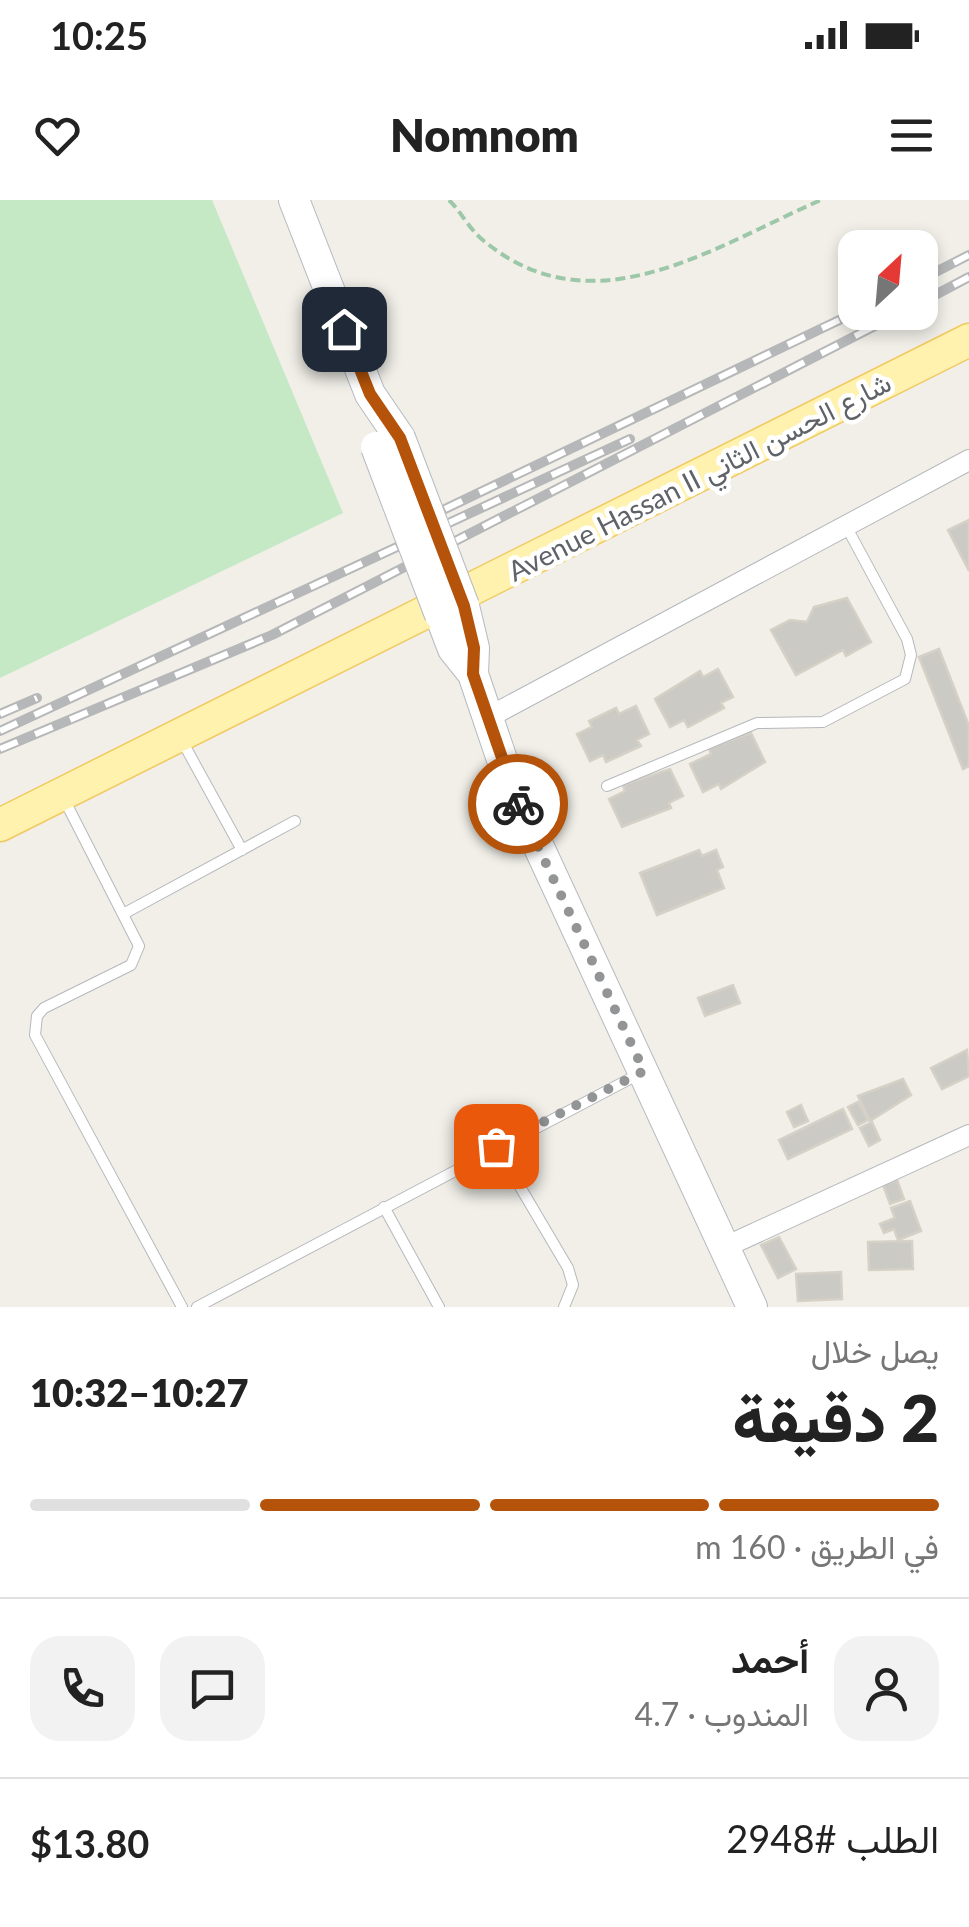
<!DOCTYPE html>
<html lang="ar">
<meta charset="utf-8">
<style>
body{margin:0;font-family:Lato,Vazirmatn,sans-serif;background:#f2f2f2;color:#222;direction:rtl;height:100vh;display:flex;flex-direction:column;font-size:38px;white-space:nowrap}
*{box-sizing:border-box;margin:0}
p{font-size:32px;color:#767676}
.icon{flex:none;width:55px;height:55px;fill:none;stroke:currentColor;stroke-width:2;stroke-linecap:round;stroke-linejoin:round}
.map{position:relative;height:1107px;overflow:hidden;direction:ltr}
.details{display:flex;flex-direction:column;background:#fff;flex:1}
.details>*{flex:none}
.needle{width:65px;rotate:26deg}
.controls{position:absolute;left:838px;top:30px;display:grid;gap:20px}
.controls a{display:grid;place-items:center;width:100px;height:100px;border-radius:20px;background:#fff;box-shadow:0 5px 15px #0003;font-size:50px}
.pin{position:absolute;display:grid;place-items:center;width:85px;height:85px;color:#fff;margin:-42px;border-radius:20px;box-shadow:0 5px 15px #0006}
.courier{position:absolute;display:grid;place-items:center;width:100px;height:100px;margin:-50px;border:8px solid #b45309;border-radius:50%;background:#fff;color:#222;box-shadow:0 2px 12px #0007}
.summary em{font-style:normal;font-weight:800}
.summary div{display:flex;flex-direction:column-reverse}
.summary{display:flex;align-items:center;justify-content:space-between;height:170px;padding:0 30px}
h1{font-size:65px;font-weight:800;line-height:75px}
.bar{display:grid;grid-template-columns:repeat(4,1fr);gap:15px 10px;align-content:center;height:120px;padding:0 30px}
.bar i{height:12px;border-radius:8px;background:#e0e0e0}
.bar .selected{background:#b45309}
.bar p{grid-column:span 4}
.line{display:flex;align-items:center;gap:25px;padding:0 30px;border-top:2px solid #e0e0e0}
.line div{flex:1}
.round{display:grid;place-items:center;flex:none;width:105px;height:105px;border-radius:30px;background:#f2f2f2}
.status{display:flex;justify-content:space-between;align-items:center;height:70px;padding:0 50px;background:#fff;direction:ltr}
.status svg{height:28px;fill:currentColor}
header{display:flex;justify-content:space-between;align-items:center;height:130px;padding:0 30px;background:#fff;font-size:45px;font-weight:800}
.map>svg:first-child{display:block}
</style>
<div class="status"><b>10:25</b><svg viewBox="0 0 49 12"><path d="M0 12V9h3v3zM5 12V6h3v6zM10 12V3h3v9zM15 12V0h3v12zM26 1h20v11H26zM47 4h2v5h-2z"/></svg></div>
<header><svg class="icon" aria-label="menu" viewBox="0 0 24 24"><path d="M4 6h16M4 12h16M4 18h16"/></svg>Nomnom<svg class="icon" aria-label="heart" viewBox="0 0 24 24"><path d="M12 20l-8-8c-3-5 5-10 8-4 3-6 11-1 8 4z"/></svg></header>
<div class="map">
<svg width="969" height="1107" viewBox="0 0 969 1107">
<rect width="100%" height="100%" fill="#f1efe8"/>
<path fill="#c5e8c5" d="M 0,0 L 212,0 L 343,313 L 0,478 Z"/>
<path fill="#cccac5" stroke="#d6d1c6" stroke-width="2.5" d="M 969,320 L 969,371 L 948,330 Z
M 847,398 L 871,442 L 846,456 L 843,450 L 796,475 L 771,430 L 790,420 L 807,422 L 814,407 Z
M 939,449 L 969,526 L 969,566 L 963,569 L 919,457 Z
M 718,469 L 733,497 L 721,503 L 724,508 L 688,527 L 684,520 L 670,527 L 655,499 L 700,471 L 703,477 Z
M 636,506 L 649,534 L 637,540 L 641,546 L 606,562 L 603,555 L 590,561 L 577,534 L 592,527 L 589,521 L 616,508 L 619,514 Z
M 751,533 L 765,562 L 721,589 L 719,584 L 703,592 L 690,564 L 711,554 L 709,548 Z
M 670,569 L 683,596 L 669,603 L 671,608 L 622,627 L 609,599 L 625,591 L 623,585 Z
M 699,650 L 702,656 L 716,650 L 723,667 L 717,670 L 724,688 L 657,715 L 640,673 Z
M 733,785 L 740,803 L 705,816 L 698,798 Z
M 967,850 L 969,876 L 942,889 L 931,868 Z
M 903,879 L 911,895 L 870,921 L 858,896 Z
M 858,902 L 868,920 L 858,925 L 848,907 Z
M 801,905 L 808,921 L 794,927 L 787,912 Z
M 843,909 L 852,929 L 788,959 L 779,940 Z
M 872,922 L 880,940 L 869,946 L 860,928 Z
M 897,980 L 904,999 L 890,1004 L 883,985 Z
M 910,1001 L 921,1031 L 898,1040 L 894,1029 L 884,1033 L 880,1024 L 895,1018 L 891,1008 Z
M 779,1037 L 796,1069 L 778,1078 L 761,1045 Z
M 912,1041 L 913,1069 L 869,1070 L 868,1042 Z
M 841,1072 L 842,1099 L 798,1101 L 796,1074 Z"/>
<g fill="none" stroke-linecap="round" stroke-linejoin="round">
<defs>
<path id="service" d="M 181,539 L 242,650
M 607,586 L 757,523 L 823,522 L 905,479 L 911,455 L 907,439 L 846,326
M 65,601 L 139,746 L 131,765 L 44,808 L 37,816 L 35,835 L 182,1107
M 125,713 L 295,621
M 496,946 L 568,1068 L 573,1085 L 564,1107
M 384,1007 L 439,1107
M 197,1107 L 639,874"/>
<path id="minor" d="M 487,518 L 969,260
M 725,1047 L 969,935"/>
<path id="secondary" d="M 294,0 L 370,194 L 400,238
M 464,406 L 474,448 L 473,474 L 512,589 L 752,1107
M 440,415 L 453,449 L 473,474"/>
<path id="primary" d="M 0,625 L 969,140"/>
</defs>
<use href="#service" stroke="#b5b8bc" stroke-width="12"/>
<use href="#minor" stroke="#b5b8bc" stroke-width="22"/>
<use href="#secondary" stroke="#b6babf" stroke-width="32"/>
<use href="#primary" stroke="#f2c960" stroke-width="35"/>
<path stroke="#9cc7a9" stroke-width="4" stroke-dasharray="10 5" stroke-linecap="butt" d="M 449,0 C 462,13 469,29 484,41 C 593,131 713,47 821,0"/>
<use href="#service" stroke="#fff" stroke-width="10"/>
<use href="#minor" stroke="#fff" stroke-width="20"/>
<use href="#secondary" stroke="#fff" stroke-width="30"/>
<use href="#primary" stroke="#fff2af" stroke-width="32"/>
<defs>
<path id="rail" d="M 920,80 L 969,55
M 920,103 L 969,77
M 445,309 L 856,112
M 0,514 L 37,498
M 0,531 L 630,239
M 0,549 L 272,435 L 902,112"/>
</defs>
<use href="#rail" stroke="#b6b7b8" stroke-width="10"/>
<use href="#rail" stroke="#fff" stroke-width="6" stroke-dasharray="19" stroke-linecap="butt"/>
<defs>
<path id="secondary-bridge" d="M 400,238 L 464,406
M 376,247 L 440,415"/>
</defs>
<use href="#secondary-bridge" stroke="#b6babf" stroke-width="32" stroke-linecap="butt"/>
<use href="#secondary-bridge" stroke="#fff" stroke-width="30"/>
</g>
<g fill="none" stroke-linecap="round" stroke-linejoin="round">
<path stroke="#929495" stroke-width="10" stroke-dasharray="0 18" d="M 496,946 L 644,871 L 518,604"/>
<path stroke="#b45309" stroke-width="12" d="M 344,129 L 370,194 L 400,238 L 464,406 L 474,448 L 473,474 L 518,604"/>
</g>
<g text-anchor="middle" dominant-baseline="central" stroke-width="9" stroke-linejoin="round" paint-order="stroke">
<g font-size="28" fill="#5f6368" stroke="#fff">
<text transform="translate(699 276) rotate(-27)">Avenue Hassan II شارع الحسن الثاني</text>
</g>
</g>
</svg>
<div class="controls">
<a><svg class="needle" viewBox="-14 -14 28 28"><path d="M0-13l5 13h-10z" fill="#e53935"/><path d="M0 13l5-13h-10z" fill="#767676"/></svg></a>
</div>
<div class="pin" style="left:496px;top:946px;background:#ea580c"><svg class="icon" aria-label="bag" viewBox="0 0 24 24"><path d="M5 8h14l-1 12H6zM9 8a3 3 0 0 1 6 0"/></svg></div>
<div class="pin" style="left:344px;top:129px;background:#1f2937"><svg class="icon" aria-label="home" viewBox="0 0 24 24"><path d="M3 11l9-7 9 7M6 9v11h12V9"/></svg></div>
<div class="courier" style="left:518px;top:604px"><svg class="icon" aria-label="bike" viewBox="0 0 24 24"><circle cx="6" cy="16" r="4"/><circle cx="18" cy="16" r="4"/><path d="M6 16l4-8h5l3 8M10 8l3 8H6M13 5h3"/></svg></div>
</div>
<section class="details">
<div class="summary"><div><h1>2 دقيقة</h1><p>يصل خلال</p></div><em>10:27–10:32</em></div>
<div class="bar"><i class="selected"></i><i class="selected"></i><i class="selected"></i><i></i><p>في الطريق · 160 m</p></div>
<div class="line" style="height:180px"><a class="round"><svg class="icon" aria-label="person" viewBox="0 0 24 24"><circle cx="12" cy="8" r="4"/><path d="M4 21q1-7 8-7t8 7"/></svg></a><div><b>أحمد</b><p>المندوب · 4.7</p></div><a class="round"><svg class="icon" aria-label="chat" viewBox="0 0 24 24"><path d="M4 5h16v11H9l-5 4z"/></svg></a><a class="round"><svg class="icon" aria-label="phone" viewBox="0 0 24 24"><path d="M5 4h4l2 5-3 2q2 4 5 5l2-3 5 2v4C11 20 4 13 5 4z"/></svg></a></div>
<div class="line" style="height:130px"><div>الطلب #2948</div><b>$13.80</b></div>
</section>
